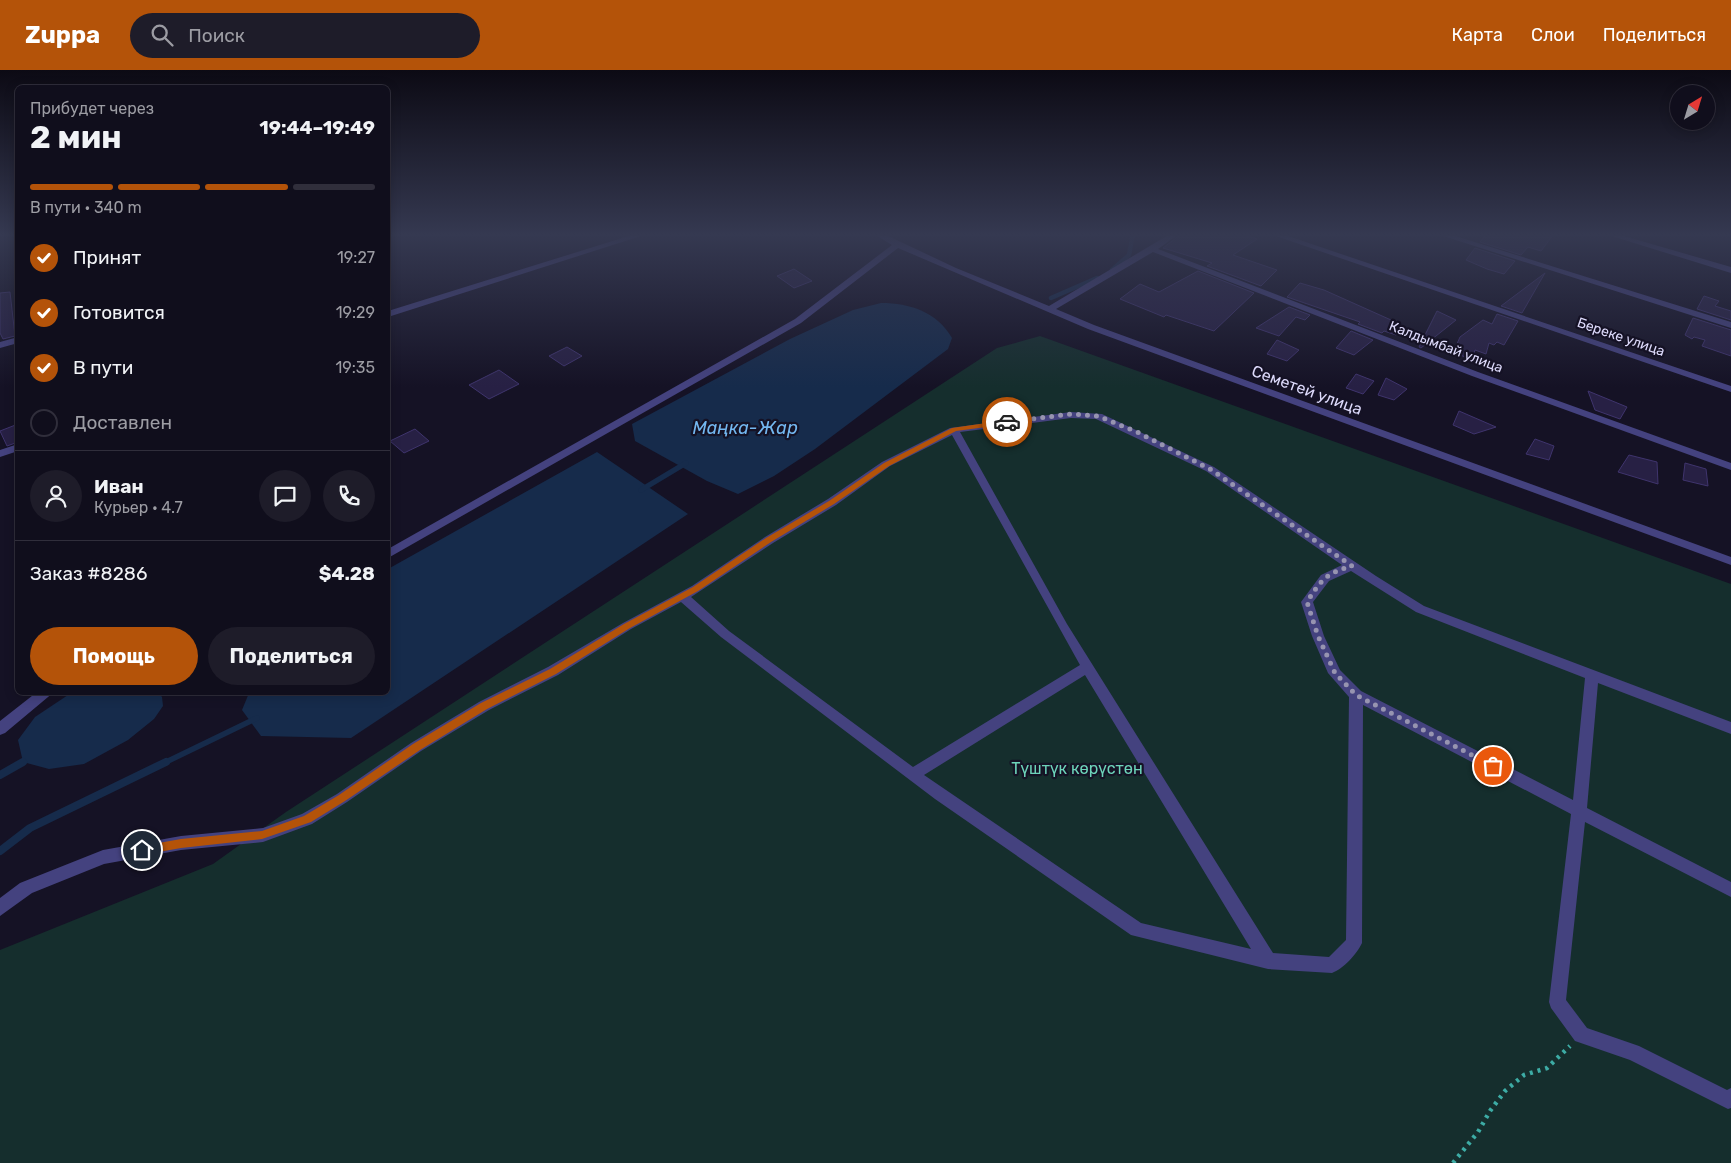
<!DOCTYPE html>
<html lang="ru">
<meta charset="utf-8">
<style>
body{margin:0;font-family:Rubik,sans-serif;background:#1e1c29;color:#f1f3f6;height:100vh;display:flex;flex-direction:column;font-size:19px;white-space:nowrap}
*{box-sizing:border-box;margin:0}
p{font-size:16px;color:#9c9ca3}
.icon{flex:none;width:28px;height:28px;fill:none;stroke:currentColor;stroke-width:2;stroke-linecap:round;stroke-linejoin:round}
.map{position:relative;flex:1;overflow:hidden}
.details{position:absolute;left:15px;top:15px;width:375px;height:610px;display:flex;flex-direction:column;background:#100e1c;border-radius:8px;box-shadow:0 2px 12px #0003,0 0 0 1px #302e3b}
.details>*{flex:none}
.needle{width:32px;rotate:38deg}
.controls{position:absolute;left:1670px;top:15px;display:grid;gap:10px}
.controls a{display:grid;place-items:center;width:45px;height:45px;border-radius:50%;background:#100e1c;box-shadow:0 2px 12px #0003,0 0 0 1px #302e3b;font-size:25px}
.pin{position:absolute;display:grid;place-items:center;width:42px;height:42px;color:#fff;margin:-21px;border:2px solid #fff;border-radius:50%;box-shadow:0 1px 5px #0007}
.courier{position:absolute;display:grid;place-items:center;width:50px;height:50px;margin:-25px;border:4px solid #b45309;border-radius:50%;background:#fff;color:#222;box-shadow:0 1px 6px #0007}
.head em{font-style:normal;font-weight:700}
.head div{display:flex;flex-direction:column-reverse}
.head{display:flex;align-items:center;justify-content:space-between;height:85px;padding:0 15px}
h1{font-size:32px;font-weight:700;line-height:38px}
.bar{display:grid;grid-template-columns:repeat(4,1fr);gap:8px 5px;align-content:center;height:60px;padding:0 15px}
.bar i{height:6px;border-radius:4px;background:#302e3b}
.bar .current{background:#b45309}
.bar p{grid-column:span 4}
.line{display:flex;align-items:center;gap:12px;padding:0 15px;border-top:1px solid #302e3b}
.line div{flex:1}
.round{display:grid;place-items:center;flex:none;width:52px;height:52px;border-radius:26px;background:#1e1c29}
ol{padding:0 15px;list-style:none}
li{display:flex;align-items:center;gap:15px;height:55px}
li p{margin-inline-start:auto}
li .icon{padding:5px;border-radius:50%;background:#b45309;color:#fff;stroke-width:4}
li:last-child{color:#9c9ca3}
li i{width:28px;height:28px;border:2px solid #302e3b;border-radius:50%}
.primary-button{display:flex;gap:10px;margin-top:auto;padding:10px 15px}
.primary-button a{flex:1;height:58px;border-radius:30px;background:#b45309;color:#fff;font-size:20px;font-weight:700;line-height:58px;text-align:center}
.primary-button a+a{background:#1e1c29;color:#f1f3f6}
header{display:flex;align-items:center;gap:30px;box-sizing:border-box;height:70px;padding:0 25px;background:#b45309;color:#fff}
header strong{font-size:24px}
nav{display:flex;gap:28px;margin-inline-start:auto;font-size:18px}
.search{width:350px;height:45px;background:#1e1c29;display:flex;align-items:center;gap:12px;box-sizing:border-box;padding:0 18px;border-radius:28px;color:#9c9ca3;font-size:19px}
.map>svg:first-child{display:block}
</style>
<header>
<strong>Zuppa</strong>
<div class="search"><svg class="icon" aria-label="search" viewBox="0 0 24 24"><circle cx="10" cy="10" r="6"/><path d="M15 15l6 6"/></svg>Поиск</div>
<nav><a>Карта</a><a>Слои</a><a>Поделиться</a></nav>
</header>
<div class="map">
<svg width="1731" height="1093" viewBox="0 0 1731 1093">
<rect width="100%" height="100%" fill="#151225"/>
<path fill="#152e2d" d="M 1040,266 L 1731,514 L 1731,1093 L 0,1093 L 0,880 L 213,794 L 286,742 L 997,278 Z"/>
<path fill="#162b4b" d="M 881,233 C 910,233 937,242 952,268 L 948,279 L 815,379 L 774,406 L 738,424 L 707,411 L 635,371 L 632,354 L 790,269 L 853,240 Z
M 597,382 L 688,444 L 351,668 L 261,666 L 242,640 L 249,623 L 388,622 L 388,499 Z
M 158,622 L 162,627 L 163,636 L 154,649 L 128,670 L 84,694 L 49,699 L 23,692 L 18,670 L 35,647 L 71,623 Z"/>
<g fill="none" stroke-linecap="round" stroke-linejoin="round">
<path stroke="#162b4b" stroke-width="4.5" d="M 1112,200 L 1129,185 L 1133,164
M 1051,228 L 1097,208"/>
<path stroke="#162b4b" stroke-width="5.5" d="M 641,420 L 686,393
M 21,693 L 23,692
M 164,693 L 257,648"/>
<path stroke="#162b4b" stroke-width="8" d="M 0,705 L 23,692
M 0,781 L 30,758 L 166,692"/>
</g>
<path fill="#272044" stroke="#3f346d" d="M 1181,164 L 1241,164 L 1257,169 L 1233,185 L 1277,200 L 1261,216 L 1207,196 L 1212,193 L 1163,178 Z
M 1486,164 L 1554,164 L 1541,181 L 1528,177 L 1521,185 L 1480,172 Z
M 1475,178 L 1515,191 L 1504,204 L 1487,199 L 1466,190 Z
M 794,199 L 812,211 L 794,218 L 777,206 Z
M 1198,201 L 1254,223 L 1214,261 L 1166,245 L 1164,247 L 1120,229 L 1140,214 L 1159,222 Z
M 1545,203 L 1522,243 L 1501,236 Z
M 1300,213 L 1324,220 L 1400,254 L 1396,265 L 1384,261 L 1382,263 L 1358,254 L 1360,252 L 1287,227 Z
M 10,222 L 15,266 L 3,269 L 0,263 L 0,223 Z
M 1704,226 L 1719,231 L 1715,236 L 1731,241 L 1731,250 L 1697,239 Z
M 1289,237 L 1310,245 L 1305,250 L 1296,247 L 1279,266 L 1256,258 Z
M 1437,241 L 1456,250 L 1421,278 L 1419,277 Z
M 1497,244 L 1518,251 L 1504,275 L 1497,272 L 1494,275 L 1489,273 L 1486,284 L 1475,280 L 1472,289 L 1453,283 L 1460,267 L 1483,250 L 1492,254 Z
M 1693,248 L 1731,260 L 1731,286 L 1702,276 L 1705,270 L 1694,267 L 1692,269 L 1685,265 Z
M 1351,261 L 1373,270 L 1354,285 L 1336,278 Z
M 1277,270 L 1299,280 L 1287,291 L 1267,284 Z
M 567,277 L 582,286 L 564,296 L 549,286 Z
M 499,300 L 519,314 L 489,329 L 469,315 Z
M 1356,304 L 1374,311 L 1363,324 L 1346,318 Z
M 1386,308 L 1407,319 L 1394,330 L 1378,325 Z
M 1588,321 L 1627,337 L 1620,349 L 1595,340 Z
M 1459,341 L 1496,357 L 1474,364 L 1453,355 Z
M 18,354 L 18,372 L 7,376 L 0,361 Z
M 415,359 L 429,371 L 404,383 L 390,371 Z
M 1535,369 L 1554,376 L 1549,390 L 1526,384 Z
M 1629,385 L 1657,392 L 1658,414 L 1618,402 Z
M 1685,393 L 1706,399 L 1708,416 L 1683,410 Z"/>
<g fill="none" stroke-linecap="round" stroke-linejoin="round">
<path stroke="#3daca5" stroke-width="4.5" stroke-dasharray="3 5" stroke-linecap="butt" d="M 1453,1093 L 1478,1062 L 1490,1041 L 1505,1021 L 1524,1005 L 1547,998 L 1570,976"/>
<path fill="#44427f" fill-rule="evenodd" d="M 635,164 L 647,164 L 388,247 L 388,241 Z
M 874,164 L 884,164 L 956,198 L 1049,236 L 1170,164 L 1179,164 L 1158,179 L 1478,302 L 1731,393 L 1731,400 L 1472,306 L 1153,182 L 1056,239 L 1094,255 L 1731,487 L 1731,495 L 1088,259 L 898,178 L 801,253 L 388,488 L 388,479 L 795,249 L 892,175 Z
M 1270,164 L 1282,164 L 1731,316 L 1731,322 Z
M 1437,164 L 1449,164 L 1731,252 L 1731,258 Z
M 1605,164 L 1617,164 L 1731,197 L 1731,203 Z
M 18,267 L 18,273 L 0,278 L 0,272 Z
M 1071,342 L 1102,344 L 1214,397 L 1376,506 L 1424,536 L 1731,652 L 1731,664 L 1598,613 L 1587,738 L 1731,812 L 1731,827 L 1585,752 L 1566,930 L 1587,958 L 1639,976 L 1727,1020 L 1731,1018 L 1731,1038 L 1728,1039 L 1630,990 L 1575,971 L 1551,938 L 1549,932 L 1571,744 L 1363,635 L 1362,873 C 1357,884 1343,899 1332,903 L 1268,899 L 1131,865 L 935,729 L 721,567 L 681,532 L 631,559 L 558,605 L 489,640 L 421,681 L 347,732 L 312,754 L 263,772 L 181,780 L 104,794 L 32,823 L 0,846 L 0,828 L 20,813 L 103,780 L 181,766 L 263,758 L 302,744 L 337,724 L 411,673 L 479,632 L 548,597 L 623,553 L 692,516 L 765,467 L 828,429 L 882,392 L 950,358 ZM 1071,348 L 1096,349 L 1206,401 L 1342,495 L 1321,505 L 1301,532 L 1312,566 L 1328,603 L 1349,627 L 1346,870 L 1329,887 L 1273,883 L 1067,554 L 960,362 ZM 952,365 L 1080,595 L 913,697 L 729,561 L 691,527 L 773,473 L 836,435 L 890,396 ZM 1351,501 L 1416,542 L 1585,608 L 1573,730 L 1361,621 L 1340,600 L 1324,566 L 1313,532 L 1329,511 ZM 1085,605 L 1251,879 L 1141,853 L 924,705 Z
M 18,374 L 18,381 L 0,387 L 0,380 Z
M 37,622 L 54,622 L 5,663 L 0,665 L 0,651 Z"/>
</g>
<linearGradient id="sky" x2="0" y2="1"><stop stop-color="#0c0a14"/><stop offset="0.52" stop-color="#353951"/><stop offset="1" stop-color="#353951" stop-opacity="0"/></linearGradient>
<rect width="1731" height="317" fill="url(#sky)"/>
<path fill="#b45309" d="M 1007,350 L 1010,352 L 1009,354 L 956,361 L 889,396 L 834,434 L 771,472 L 698,521 L 630,558 L 556,604 L 487,639 L 420,680 L 345,731 L 311,752 L 262,769 L 181,778 L 142,785 L 139,783 L 137,780 L 142,776 L 181,769 L 262,761 L 304,746 L 339,725 L 413,674 L 481,633 L 550,599 L 624,554 L 693,517 L 766,468 L 829,431 L 884,393 L 952,358 Z"/>
<g fill="none" stroke-linecap="round" stroke-linejoin="round">
<path stroke="#9794b0" stroke-width="5" stroke-dasharray="0 9" d="M 1007,352 L 1071,344 L 1098,346 L 1137,362 L 1210,399 L 1352,496 C 1326,503 1321,510 1307,532 L 1318,566 L 1335,603 L 1356,625 L 1493,696"/>
</g>
<g text-anchor="middle" dominant-baseline="central" stroke-width="4.5" stroke-linejoin="round" paint-order="stroke">
<g font-size="14" fill="#dddafb" stroke="#151225">
<text transform="translate(1621 267) rotate(19)">Береке улица</text>
<text transform="translate(1446 277) rotate(21)">Калдымбай улица</text>
</g>
<g font-size="16" fill="#dddafb" stroke="#151225">
<text transform="translate(1307 320) rotate(20)">Семетей улица</text>
</g>
<g font-size="16" fill="#6dd4ba" stroke="#151225">
<text x="1077" y="698">Түштүк көрүстөн</text>
</g>
<g font-size="18" font-style="italic" fill="#73b7f0" stroke="#151225">
<text x="745" y="358">Маңка-Жар</text>
</g>
</g>
</svg>
<div class="controls">
<a><svg class="needle" viewBox="-14 -14 28 28"><path d="M0-13l5 13h-10z" fill="#e53935"/><path d="M0 13l5-13h-10z" fill="#9c9ca3"/></svg></a>
</div>
<div class="pin" style="left:1493px;top:696px;background:#ea580c"><svg class="icon" aria-label="bag" viewBox="0 0 24 24"><path d="M5 8h14l-1 12H6zM9 8a3 3 0 0 1 6 0"/></svg></div>
<div class="pin" style="left:142px;top:780px;background:#1f2937"><svg class="icon" aria-label="home" viewBox="0 0 24 24"><path d="M3 11l9-7 9 7M6 9v11h12V9"/></svg></div>
<div class="courier" style="left:1007px;top:352px"><svg class="icon" aria-label="car" viewBox="0 0 24 24"><path d="M5 17H2v-5l4-1 3-4h7l3 4 3 1v5h-3M9 17h6M6 11h13"/><circle cx="7" cy="17" r="2"/><circle cx="17" cy="17" r="2"/></svg></div>
<section class="details">
<div class="head"><div><h1>2 мин</h1><p>Прибудет через</p></div><em>19:44–19:49</em></div>
<div class="bar"><i class="current"></i><i class="current"></i><i class="current"></i><i></i><p>В пути · 340 m</p></div>
<ol>
<li><svg class="icon" aria-label="check" viewBox="0 0 24 24"><path d="M5 12l5 5 9-10"/></svg>Принят<p>19:27</p></li>
<li><svg class="icon" aria-label="check" viewBox="0 0 24 24"><path d="M5 12l5 5 9-10"/></svg>Готовится<p>19:29</p></li>
<li><svg class="icon" aria-label="check" viewBox="0 0 24 24"><path d="M5 12l5 5 9-10"/></svg>В пути<p>19:35</p></li>
<li><i></i>Доставлен</li>
</ol>
<div class="line" style="height:90px"><a class="round"><svg class="icon" aria-label="person" viewBox="0 0 24 24"><circle cx="12" cy="8" r="4"/><path d="M4 21q1-7 8-7t8 7"/></svg></a><div><b>Иван</b><p>Курьер · 4.7</p></div><a class="round"><svg class="icon" aria-label="chat" viewBox="0 0 24 24"><path d="M4 5h16v11H9l-5 4z"/></svg></a><a class="round"><svg class="icon" aria-label="phone" viewBox="0 0 24 24"><path d="M5 4h4l2 5-3 2q2 4 5 5l2-3 5 2v4C11 20 4 13 5 4z"/></svg></a></div>
<div class="line" style="height:65px"><div>Заказ #8286</div><b>$4.28</b></div>
<div class="primary-button"><a>Помощь</a><a>Поделиться</a></div>
</section>
</div>
